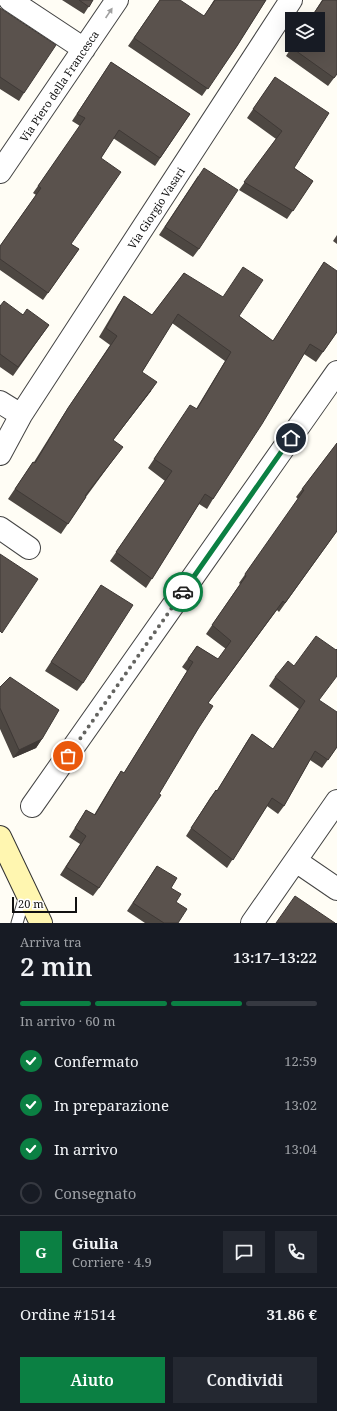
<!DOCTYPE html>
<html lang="it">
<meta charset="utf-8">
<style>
body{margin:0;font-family:"Noto Serif",serif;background:#242831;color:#f1f3f6;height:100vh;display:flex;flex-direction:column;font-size:15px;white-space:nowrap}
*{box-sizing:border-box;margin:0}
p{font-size:13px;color:#9ea1a6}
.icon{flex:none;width:22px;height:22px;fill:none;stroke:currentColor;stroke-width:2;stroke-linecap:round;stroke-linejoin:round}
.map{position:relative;height:923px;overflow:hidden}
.details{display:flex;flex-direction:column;background:#171b24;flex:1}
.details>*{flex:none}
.fabs{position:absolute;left:285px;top:12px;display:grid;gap:8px}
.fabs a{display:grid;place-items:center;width:40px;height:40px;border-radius:0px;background:#171b24;box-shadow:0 4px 16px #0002;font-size:20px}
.scale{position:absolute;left:12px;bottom:10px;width:65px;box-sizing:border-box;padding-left:4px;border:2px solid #111;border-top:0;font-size:11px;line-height:14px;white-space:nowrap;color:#111;-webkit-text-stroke:3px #fff;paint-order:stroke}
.pin{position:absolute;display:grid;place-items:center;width:34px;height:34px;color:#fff;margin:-17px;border:2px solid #fff;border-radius:50%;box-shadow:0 1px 4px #0007}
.courier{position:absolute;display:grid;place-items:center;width:40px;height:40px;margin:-20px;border:3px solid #0b8043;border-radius:50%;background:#fff;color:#222;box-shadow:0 1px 5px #0007}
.overview em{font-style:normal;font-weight:600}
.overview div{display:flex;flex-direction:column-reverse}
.overview{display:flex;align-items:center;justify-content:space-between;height:68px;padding:0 20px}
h1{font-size:26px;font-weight:600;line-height:30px}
.bar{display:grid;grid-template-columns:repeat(4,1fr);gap:6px 4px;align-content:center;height:48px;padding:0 20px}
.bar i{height:5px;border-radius:3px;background:#363941}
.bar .active{background:#0b8043}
.bar p{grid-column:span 4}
.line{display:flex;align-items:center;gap:10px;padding:0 20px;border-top:1px solid #363941}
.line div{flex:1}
.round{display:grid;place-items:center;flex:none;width:42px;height:42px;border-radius:0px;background:#242831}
ol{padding:0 20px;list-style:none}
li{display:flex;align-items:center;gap:12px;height:44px}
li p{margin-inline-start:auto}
li .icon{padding:4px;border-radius:50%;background:#0b8043;color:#fff;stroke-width:4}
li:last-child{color:#9ea1a6}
li i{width:22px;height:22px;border:2px solid #363941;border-radius:50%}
.action{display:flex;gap:8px;margin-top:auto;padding:8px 20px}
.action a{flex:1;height:46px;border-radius:0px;background:#0b8043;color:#fff;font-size:16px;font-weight:600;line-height:46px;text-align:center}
.action a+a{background:#242831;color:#f1f3f6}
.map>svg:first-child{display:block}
</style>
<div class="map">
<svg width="337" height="923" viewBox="0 0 337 923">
<rect width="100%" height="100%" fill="#fffdf5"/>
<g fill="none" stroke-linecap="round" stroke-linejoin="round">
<defs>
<path id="lane" d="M 17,923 L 26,893"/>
<path id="street" d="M 10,0 L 84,49
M 0,172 L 117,0
M 0,402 L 21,415 L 291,0
M 0,454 L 21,415
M 0,528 L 29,548
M 32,806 L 337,372
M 296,861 L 337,889
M 252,923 L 337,801"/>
<path id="secondary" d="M 0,837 L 41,923"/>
</defs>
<use href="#lane" stroke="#444" stroke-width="13"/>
<use href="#street" stroke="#444" stroke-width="24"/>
<use href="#secondary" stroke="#333" stroke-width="24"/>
<use href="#lane" stroke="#fff" stroke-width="11"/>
<use href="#street" stroke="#fff" stroke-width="22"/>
<use href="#secondary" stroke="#fff6b0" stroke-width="22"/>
</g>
<path fill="#4d4742" d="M 62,0 L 93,0 L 84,14 Z
M 160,0 L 204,16 L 214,0 L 266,0 L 237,46 L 202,96 L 128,46 Z
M 322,0 L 337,0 L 337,74 L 328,86 L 286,56 L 293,45 L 318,45 L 318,19 L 310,19 Z
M 0,8 L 24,93 L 19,101 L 0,89 Z
M 111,62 L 190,114 L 155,166 L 113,138 L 101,158 L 71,244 L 79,249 L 43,300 L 0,270 L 0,246 L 36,195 L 33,193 L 80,126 L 72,121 Z
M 275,77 L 294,168 L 313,181 L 287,219 L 239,190 L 276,139 L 247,118 Z
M 198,176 L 199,249 L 193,257 L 159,235 Z
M 337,235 L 337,244 L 333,241 Z
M 324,262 L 337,332 L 316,362 L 304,354 L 213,499 L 207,509 L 199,504 L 146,588 L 110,561 L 165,481 L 148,468 L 184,414 L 196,409 L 225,361 L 172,323 L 142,372 L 151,391 L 113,440 L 116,456 L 86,497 L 61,534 L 8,499 L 33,462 L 34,462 L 62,417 L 110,345 L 99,337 L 118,305 L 124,296 L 152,315 L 184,273 L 239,316 L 273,341 Z
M 0,305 L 49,325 L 13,376 L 0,367 Z
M 337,443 L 337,531 L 279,612 L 277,610 L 208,703 L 198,729 L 99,888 L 93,896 L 60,875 L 80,844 L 69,837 L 86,810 L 94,815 L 115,780 L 121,771 L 124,773 L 187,671 L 182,667 L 197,646 L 218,659 L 226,649 L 206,634 L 240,584 L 239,583 L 298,499 L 296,497 Z
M 101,585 L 83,683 L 77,691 L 45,671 Z
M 275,677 L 319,700 L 337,747 L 322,768 L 310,760 L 284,806 L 278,814 L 267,806 L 227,868 L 186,836 L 210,798 L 216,790 L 217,791 L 246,743 L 252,734 L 273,749 L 299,709 L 269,686 Z
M 0,687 L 42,739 L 36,748 L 13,758 L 0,729 Z
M 157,866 L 171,888 L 176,902 L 178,923 L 145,923 L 127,911 Z"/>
<path fill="#3f3936" d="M 157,382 L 151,391 L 106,449 L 113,440 Z
M 42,739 L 36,748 L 13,758 L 19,750 Z"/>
<path fill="#5a524d" stroke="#3f3936" d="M 79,0 L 93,0 L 89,7 Z
M 160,0 L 180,0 L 204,16 L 215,0 L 266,0 L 237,46 L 208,89 L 134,38 Z
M 323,0 L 337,0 L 337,74 L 334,78 L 292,48 L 294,45 L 318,45 L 318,19 L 310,19 Z
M 0,8 L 56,45 L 24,93 L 0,77 Z
M 111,62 L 190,114 L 160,158 L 119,130 L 101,158 L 121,172 L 71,244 L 79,249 L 48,293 L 0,259 L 0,246 L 41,188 L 38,186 L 85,118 L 77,114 Z
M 275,77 L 329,113 L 294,168 L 313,181 L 293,211 L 244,182 L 282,131 L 253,109 Z
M 204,168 L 238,190 L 199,249 L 165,227 Z
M 324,262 L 337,271 L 337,332 L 323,352 L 310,344 L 262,424 L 213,499 L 205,494 L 152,579 L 116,552 L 172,471 L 154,459 L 190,405 L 197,409 L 231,352 L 178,314 L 142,372 L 157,382 L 113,440 L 123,447 L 85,496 L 86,497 L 68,524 L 15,489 L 33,462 L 35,463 L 68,408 L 117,336 L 106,328 L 124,296 L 152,315 L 184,273 L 223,297 L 243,267 L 263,280 L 239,316 L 273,341 Z
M 4,301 L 23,315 L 27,309 L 49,325 L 18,367 L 0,354 L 0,305 L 0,306 Z
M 337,443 L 337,531 L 285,603 L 283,601 L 208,703 L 213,706 L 198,729 L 159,794 L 161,795 L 99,888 L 66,867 L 86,836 L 75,828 L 86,810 L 95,815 L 121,771 L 124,773 L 193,662 L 188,659 L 197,646 L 218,659 L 231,641 L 212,625 L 246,576 L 245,574 L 304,490 L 302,489 Z
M 0,554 L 38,579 L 2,633 L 0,631 Z
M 101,585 L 133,605 L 83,683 L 51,662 Z
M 316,636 L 336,650 L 337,649 L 337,676 L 319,700 L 337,712 L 337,747 L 328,760 L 315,751 L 284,806 L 272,798 L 233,860 L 191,828 L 216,790 L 217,791 L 252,734 L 273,749 L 305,701 L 275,677 L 288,661 L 294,666 Z
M 10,677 L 59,710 L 42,739 L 19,750 L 0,708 L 0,687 Z
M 157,866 L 177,878 L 171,888 L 181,894 L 176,902 L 187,909 L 178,923 L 164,923 L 133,903 Z
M 295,896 L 335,923 L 276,923 Z"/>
<defs><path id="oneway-solid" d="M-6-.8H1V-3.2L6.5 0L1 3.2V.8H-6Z"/></defs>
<use fill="#a0a0a0" href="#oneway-solid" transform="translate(109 13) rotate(-56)"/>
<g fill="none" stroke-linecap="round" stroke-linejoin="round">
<path stroke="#646461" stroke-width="4" stroke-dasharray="0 7.2" d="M 68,756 L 183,592"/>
<path stroke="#0b8043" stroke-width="5" d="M 183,592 L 291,438"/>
</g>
<g text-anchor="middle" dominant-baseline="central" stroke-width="4" stroke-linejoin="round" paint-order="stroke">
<g font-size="11" fill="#111" stroke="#fff">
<text transform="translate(59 86) rotate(-56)">Via Piero della Francesca</text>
<text transform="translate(156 208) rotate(-57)">Via Giorgio Vasari</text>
</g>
</g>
</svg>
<div class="fabs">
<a><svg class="icon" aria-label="layers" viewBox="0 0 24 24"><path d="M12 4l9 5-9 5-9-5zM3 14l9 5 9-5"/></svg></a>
</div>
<div class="scale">20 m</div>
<div class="pin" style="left:68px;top:756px;background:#ea580c"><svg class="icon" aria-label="bag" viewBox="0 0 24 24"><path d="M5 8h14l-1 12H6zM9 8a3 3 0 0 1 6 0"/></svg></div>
<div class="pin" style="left:291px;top:438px;background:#1f2937"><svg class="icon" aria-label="home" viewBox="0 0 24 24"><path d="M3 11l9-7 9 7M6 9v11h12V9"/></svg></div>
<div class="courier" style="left:183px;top:592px"><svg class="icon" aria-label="car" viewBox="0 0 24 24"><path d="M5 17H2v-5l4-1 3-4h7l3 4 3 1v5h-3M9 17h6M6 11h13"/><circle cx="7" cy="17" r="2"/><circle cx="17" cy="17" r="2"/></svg></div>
</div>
<section class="details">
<div class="overview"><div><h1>2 min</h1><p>Arriva tra</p></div><em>13:17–13:22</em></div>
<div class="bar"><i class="active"></i><i class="active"></i><i class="active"></i><i></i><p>In arrivo · 60 m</p></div>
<ol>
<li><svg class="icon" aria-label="check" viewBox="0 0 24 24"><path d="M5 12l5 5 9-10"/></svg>Confermato<p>12:59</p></li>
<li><svg class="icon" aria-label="check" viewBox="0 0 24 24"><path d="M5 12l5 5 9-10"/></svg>In preparazione<p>13:02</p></li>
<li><svg class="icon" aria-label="check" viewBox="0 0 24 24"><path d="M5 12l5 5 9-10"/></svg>In arrivo<p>13:04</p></li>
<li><i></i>Consegnato</li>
</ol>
<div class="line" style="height:72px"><b class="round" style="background:#0b8043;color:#fff">G</b><div><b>Giulia</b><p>Corriere · 4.9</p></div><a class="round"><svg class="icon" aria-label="chat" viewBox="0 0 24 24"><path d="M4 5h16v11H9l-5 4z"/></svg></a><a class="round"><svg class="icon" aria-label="phone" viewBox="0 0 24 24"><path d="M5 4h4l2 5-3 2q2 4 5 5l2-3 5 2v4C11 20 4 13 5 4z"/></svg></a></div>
<div class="line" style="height:52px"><div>Ordine #1514</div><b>31.86 €</b></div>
<div class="action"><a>Aiuto</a><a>Condividi</a></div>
</section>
